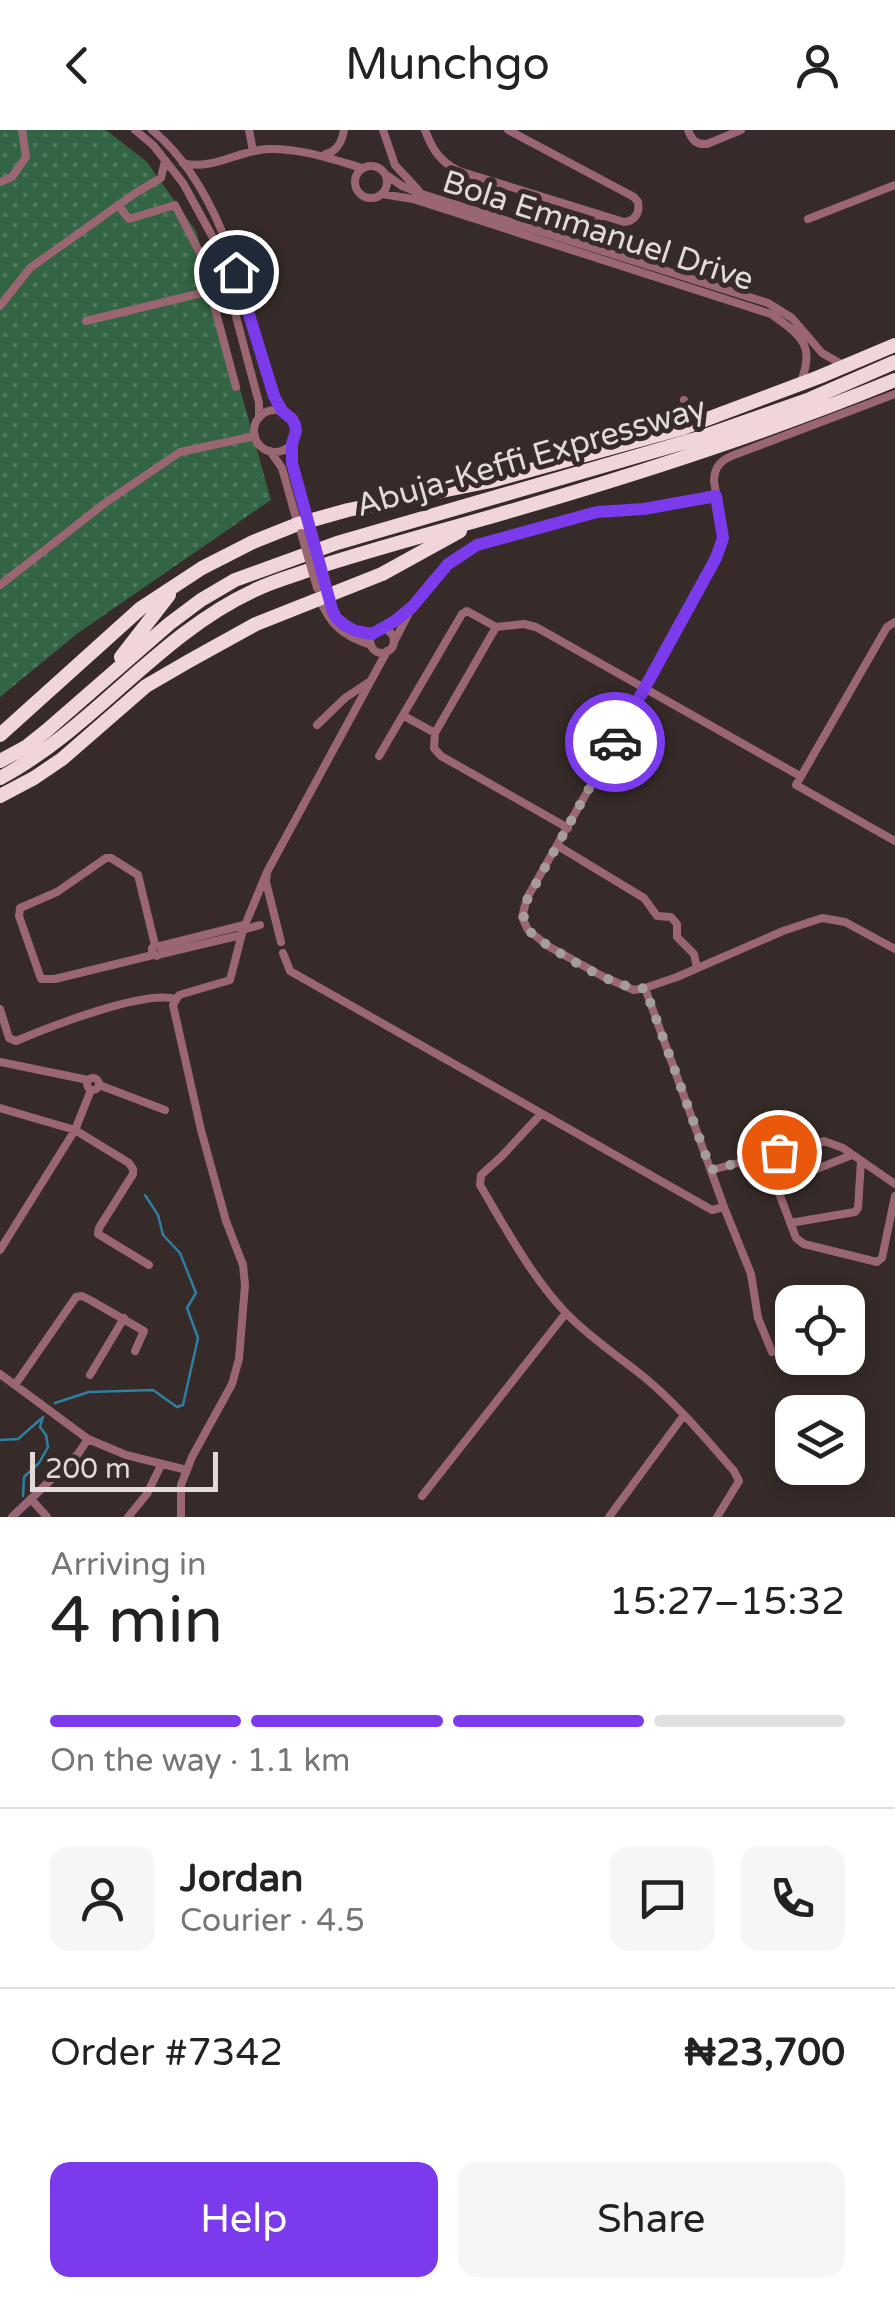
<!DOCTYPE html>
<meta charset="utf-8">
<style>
body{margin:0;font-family:"Varela Round",sans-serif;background:#f6f6f6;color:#222;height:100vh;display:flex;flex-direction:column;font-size:38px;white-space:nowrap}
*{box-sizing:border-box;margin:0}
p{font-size:32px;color:#767676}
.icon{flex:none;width:55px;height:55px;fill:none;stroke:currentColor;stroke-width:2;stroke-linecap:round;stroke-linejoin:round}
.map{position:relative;height:1387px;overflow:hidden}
.drawer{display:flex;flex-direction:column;background:#fff;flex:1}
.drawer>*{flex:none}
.fabs{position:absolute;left:775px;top:1155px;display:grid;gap:20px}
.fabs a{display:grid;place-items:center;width:90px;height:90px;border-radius:20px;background:#fff;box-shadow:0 5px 15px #0003;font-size:50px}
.scale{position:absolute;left:30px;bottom:25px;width:188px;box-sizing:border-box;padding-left:10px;border:5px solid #e1dad8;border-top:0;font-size:28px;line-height:35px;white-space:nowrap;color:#e1dad8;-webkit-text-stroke:8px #362b28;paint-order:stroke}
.pin{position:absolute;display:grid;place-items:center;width:85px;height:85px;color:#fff;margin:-42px;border:5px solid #fff;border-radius:50%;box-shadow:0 2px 10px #0007}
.courier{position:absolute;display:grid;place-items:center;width:100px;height:100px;margin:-50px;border:8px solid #7c3aed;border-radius:50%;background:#fff;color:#222;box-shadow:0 2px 12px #0007}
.headline em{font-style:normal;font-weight:600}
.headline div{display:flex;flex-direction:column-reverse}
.headline{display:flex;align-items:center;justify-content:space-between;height:170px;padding:0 50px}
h1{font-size:65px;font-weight:600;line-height:75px}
.bar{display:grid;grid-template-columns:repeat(4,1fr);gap:15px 10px;align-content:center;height:120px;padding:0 50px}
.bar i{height:12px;border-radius:8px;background:#e0e0e0}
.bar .active{background:#7c3aed}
.bar p{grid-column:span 4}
.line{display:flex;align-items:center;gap:25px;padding:0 50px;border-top:2px solid #e0e0e0}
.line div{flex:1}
.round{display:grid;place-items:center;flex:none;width:105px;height:105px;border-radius:20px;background:#f6f6f6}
.primary-button{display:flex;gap:20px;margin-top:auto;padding:20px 50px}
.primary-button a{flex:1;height:115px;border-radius:20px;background:#7c3aed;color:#fff;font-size:40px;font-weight:600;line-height:115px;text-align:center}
.primary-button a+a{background:#f6f6f6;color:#222}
header{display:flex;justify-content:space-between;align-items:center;height:130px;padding:0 50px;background:#fff;font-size:45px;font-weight:600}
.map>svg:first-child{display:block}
</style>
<header><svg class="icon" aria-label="back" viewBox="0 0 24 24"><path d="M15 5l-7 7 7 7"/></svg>Munchgo<svg class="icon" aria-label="person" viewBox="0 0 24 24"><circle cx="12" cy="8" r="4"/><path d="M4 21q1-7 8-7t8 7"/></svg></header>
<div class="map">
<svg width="895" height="1387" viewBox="0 0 895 1387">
<defs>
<pattern id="grass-dots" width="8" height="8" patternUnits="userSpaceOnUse" patternTransform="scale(2.5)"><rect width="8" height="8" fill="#336443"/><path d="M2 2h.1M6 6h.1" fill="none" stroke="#507a5d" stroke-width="1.8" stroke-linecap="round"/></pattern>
</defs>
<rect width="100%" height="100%" fill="#362b28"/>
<path fill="url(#grass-dots)" d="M 0,0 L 106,0 L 147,32 L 196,101 L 271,370 L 78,503 L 0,567 Z"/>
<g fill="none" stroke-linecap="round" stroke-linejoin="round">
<path stroke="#2f7fa2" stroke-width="2.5" d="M 55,1273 L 89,1262 L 153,1260 L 177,1277 L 183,1275 L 198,1208 L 187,1178 L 196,1163 L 180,1123 L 163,1105 L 158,1085 L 145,1065
M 0,1310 L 18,1309 L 42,1288
M 23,1366 L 24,1347 L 39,1333 L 48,1317 L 46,1305 L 40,1297 L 43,1287"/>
<path stroke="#9a6671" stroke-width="8" d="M 135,0 L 153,15 L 183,53 L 217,115 L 259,273 L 259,288
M 152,0 C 225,59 248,180 273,266 L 282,281
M 249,0 L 253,21
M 383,0 L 395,35 L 419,61
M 425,0 C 432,19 440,32 459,41 L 624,92 C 635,91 640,83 638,72 L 634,67 L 508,0
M 688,0 C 692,10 696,15 707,14 L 741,0
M 326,24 C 338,21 342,11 344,0
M 183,33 C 212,41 239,20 268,19 C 300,18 332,29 362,38
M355 52a16 16 0 1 1 32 0a16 16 0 1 1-32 0Z
M 385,44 L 402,56 L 422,64 L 768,173 L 792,188 L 822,223 L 843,235
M 0,52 L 12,47 L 26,27 L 22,0
M 382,64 L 413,69 L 771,184 C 802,206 816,216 800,254
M 118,75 L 129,89 L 175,75 L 200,123 L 236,257
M 808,89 L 895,55
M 590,117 L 600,85
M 0,176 L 30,138 L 134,64 L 161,48 L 165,30
M 86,191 L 210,161
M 895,264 L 734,325 C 721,330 714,337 714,351 L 723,408 L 716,428 L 645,560 L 527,768 L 522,787 L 528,800 L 548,816 L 602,846 L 634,860 L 645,858 L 677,847 L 783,801 L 822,788 L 845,792 L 895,819
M 684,270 L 687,295
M254 301a21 21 0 1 1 42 0a21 21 0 1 1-42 0Z
M 292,313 L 292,333 L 307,392
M 270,321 L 282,338 L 298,395
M 0,455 L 105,373 L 180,322 L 255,306
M 328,464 C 335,493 343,499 372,504
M 319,467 C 329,494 343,506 371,515
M 895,492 L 887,497 L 796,655 L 895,711
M 496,497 L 435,603 L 434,618 L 441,626 L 568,698
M 384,498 L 409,480
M370 511a12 12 0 1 1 24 0a12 12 0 1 1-24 0Z
M 394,512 L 412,477 L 428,455 L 456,428 L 477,415 L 597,382 L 643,379 L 717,366
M 404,586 L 435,603
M 317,595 L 345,568 L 369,552
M 379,626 L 462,484 L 467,481 L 496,497 L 524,494 L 536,497 L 800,646
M 558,716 L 644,768 L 657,786 L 671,787 L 677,794 L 677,807 L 694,824 L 697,838
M 243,800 L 260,795
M 281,812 L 266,752 L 267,742 L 387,521
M 160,816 L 244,795
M 283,823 L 290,841 L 712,1080 L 724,1077
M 161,824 L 241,805
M 153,825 L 55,849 L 41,849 L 19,786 L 20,778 L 57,762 L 106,728 L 111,728 L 138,745 L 155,815 L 152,818 L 152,823 L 157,826 L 161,824 L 162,818 L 155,815
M 645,858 L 724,1077 L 751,1144 L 758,1188 L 772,1222
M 0,879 L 9,908 L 16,911 C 49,897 143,860 176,869
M 0,932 L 88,950
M87 954a6 6 0 1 1 12 0a6 6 0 1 1-12 0Z
M 99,955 L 165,980
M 0,978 L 75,1000 L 129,1033 L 133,1039 L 133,1044 L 99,1098 L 98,1104 L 149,1135
M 541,984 L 501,1027 L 481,1045 L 480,1055 C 506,1099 531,1146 566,1183 C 589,1207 618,1226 644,1247 C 677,1274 706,1309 734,1341 L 739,1351 L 717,1387
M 852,1025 L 776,1055 L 796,1108 L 804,1114 L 877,1132 L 882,1128 L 895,1066
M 711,1040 L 824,1011 L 843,1018 L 895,1054
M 790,1093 L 855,1082 L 858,1078 L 861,1031
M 0,1120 L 75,1000 L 91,960
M 0,1244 L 88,1309 L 126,1325 L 187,1340
M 90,1245 L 124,1188
M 15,1255 L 76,1167 L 82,1166 L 90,1170 L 144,1201 L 135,1221
M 422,1366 L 566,1183
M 31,1369 L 47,1387
M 12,1387 L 78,1324 L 88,1309
M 128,1387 L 147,1364 L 161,1335
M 181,1387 L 181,1355 L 192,1327 L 232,1254 L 239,1229 L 245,1155 L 243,1135 L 226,1091 L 201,1000 L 173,875 L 179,865 L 230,850 L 243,800 L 267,742
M 609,1387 L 684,1285"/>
<path stroke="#f0d5da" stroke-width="14" d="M 121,527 L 169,465
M 0,605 L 141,478 L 202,438 L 253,412 L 298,394 L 348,380 L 491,351 L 683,298 L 819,247 L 895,215
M 0,631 L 26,617 L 46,601 L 169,494 L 201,470 L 235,450 L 337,413 L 696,309 L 810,269 L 895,232
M 0,648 C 94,598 157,505 255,460 C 273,451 293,446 312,439 C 367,421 423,406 479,390 C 620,350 759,306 895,250
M 0,666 L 34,648 L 62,629 L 146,556 L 189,531 L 256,494 L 382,444 L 460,401"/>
<path stroke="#9a6671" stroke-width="8" d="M 310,401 L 325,455
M 301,403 L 317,458"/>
</g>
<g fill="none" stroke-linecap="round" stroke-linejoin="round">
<path stroke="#a59d9a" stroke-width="10" stroke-dasharray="0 18" d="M 615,612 L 528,768 C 521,786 522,796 537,808 C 558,823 622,863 645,858 L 711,1040 L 779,1022"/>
<path stroke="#7c3aed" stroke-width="12" d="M 236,142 L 274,266 L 282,281 L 292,289 L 295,295 L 296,301 L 292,314 L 292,333 L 332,479 L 336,488 L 346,496 L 356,501 L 372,504 L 395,491 L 412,477 L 448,434 L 477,415 L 597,382 L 644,379 L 716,366 L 723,408 L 716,428 L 615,612"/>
</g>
<g text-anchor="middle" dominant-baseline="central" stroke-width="10" stroke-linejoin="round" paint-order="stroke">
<g font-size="32" fill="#e1dad8" stroke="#362b28">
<text transform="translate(598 101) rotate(18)">Bola Emmanuel Drive</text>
<text transform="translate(531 327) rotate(-16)">Abuja-Keffi Expressway</text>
</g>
</g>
</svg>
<div class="fabs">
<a><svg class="icon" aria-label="locate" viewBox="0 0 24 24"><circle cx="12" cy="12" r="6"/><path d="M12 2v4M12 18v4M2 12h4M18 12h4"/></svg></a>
<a><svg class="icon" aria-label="layers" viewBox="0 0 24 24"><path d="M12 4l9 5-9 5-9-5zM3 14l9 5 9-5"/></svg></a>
</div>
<div class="scale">200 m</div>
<div class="pin" style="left:779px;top:1022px;background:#ea580c"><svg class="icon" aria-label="bag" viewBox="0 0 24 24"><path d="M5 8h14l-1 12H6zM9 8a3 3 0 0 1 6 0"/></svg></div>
<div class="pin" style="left:236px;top:142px;background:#1f2937"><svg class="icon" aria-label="home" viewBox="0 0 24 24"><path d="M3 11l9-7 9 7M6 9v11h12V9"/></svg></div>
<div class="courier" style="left:615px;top:612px"><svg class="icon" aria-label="car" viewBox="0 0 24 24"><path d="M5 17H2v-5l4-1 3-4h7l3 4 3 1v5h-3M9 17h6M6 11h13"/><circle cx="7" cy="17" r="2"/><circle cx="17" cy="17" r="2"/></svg></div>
</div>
<section class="drawer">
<div class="headline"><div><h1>4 min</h1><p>Arriving in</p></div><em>15:27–15:32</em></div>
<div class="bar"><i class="active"></i><i class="active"></i><i class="active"></i><i></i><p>On the way · 1.1 km</p></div>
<div class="line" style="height:180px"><a class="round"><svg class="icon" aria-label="person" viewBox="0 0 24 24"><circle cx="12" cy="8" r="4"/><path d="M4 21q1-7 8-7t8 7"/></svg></a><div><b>Jordan</b><p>Courier · 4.5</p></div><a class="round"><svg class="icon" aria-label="chat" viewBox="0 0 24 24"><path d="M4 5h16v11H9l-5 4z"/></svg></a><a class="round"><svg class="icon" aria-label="phone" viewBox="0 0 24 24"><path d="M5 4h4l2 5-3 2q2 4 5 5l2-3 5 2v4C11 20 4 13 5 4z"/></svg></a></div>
<div class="line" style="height:130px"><div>Order #7342</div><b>₦23,700</b></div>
<div class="primary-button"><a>Help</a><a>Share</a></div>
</section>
